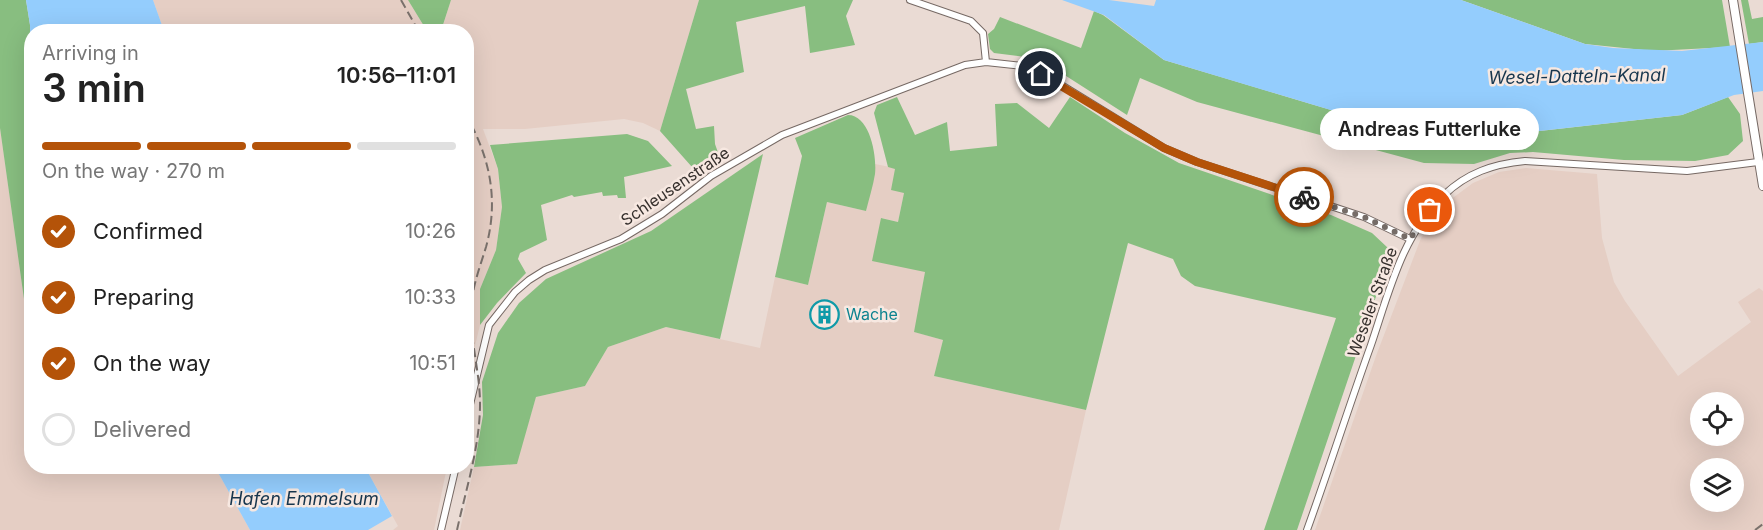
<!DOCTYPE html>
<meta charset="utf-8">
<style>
body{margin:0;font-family:Inter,sans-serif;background:#f2f2f2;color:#222;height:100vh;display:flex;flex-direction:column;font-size:22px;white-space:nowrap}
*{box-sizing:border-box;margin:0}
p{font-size:20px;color:#767676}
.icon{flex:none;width:33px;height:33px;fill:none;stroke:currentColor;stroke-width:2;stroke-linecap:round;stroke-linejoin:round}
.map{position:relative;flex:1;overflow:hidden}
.panel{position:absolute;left:24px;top:24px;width:450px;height:450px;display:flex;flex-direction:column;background:#fff;border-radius:24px;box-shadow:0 6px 24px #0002}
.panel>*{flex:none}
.controls{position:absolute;left:1690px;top:392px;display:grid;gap:12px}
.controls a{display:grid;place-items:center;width:54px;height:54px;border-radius:50%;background:#fff;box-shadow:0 6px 24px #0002;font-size:30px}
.pin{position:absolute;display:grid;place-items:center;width:51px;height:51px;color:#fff;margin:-26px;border:3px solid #fff;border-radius:50%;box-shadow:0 2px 6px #0007}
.courier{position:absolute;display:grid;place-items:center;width:60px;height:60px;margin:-30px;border:4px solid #b45309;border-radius:50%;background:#fff;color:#222;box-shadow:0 2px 8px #0007}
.bubble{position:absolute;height:42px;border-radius:21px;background:#fff;box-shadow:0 6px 24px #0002;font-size:20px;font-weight:600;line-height:42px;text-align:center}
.headline em{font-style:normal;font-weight:600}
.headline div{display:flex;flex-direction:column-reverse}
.headline{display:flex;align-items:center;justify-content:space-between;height:102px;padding:0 18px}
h1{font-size:39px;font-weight:600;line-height:45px}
.bar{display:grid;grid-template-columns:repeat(4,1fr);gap:9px 6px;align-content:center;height:72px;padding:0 18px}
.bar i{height:8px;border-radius:4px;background:#e0e0e0}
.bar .on{background:#b45309}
.bar p{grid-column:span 4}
ol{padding:0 18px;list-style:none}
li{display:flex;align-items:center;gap:18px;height:66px}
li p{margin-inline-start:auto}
li .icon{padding:6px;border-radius:50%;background:#b45309;color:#fff;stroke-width:4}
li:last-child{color:#767676}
li i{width:33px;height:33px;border:3px solid #e0e0e0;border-radius:50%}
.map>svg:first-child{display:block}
</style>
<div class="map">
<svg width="1763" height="530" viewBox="0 0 1763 530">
<rect width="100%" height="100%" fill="#eadbd4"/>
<path fill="#e5cec4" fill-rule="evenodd" d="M 153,0 L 408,0 L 427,31 L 164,31 Z
M 451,0 L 699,0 L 660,131 L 643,123 L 624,119 L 525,129 L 483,129 L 498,169 L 502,207 L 496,250 L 480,289 L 480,325 L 467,379 L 466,32 L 441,32 Z
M 0,128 L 31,349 L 32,466 L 215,467 L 250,530 L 0,530 Z
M 875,164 L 895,168 L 904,193 L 898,222 L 882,218 L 925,272 L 915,332 L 943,340 L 934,376 L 1086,410 L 1059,530 L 460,530 L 474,467 L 516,464 L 536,397 L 585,386 L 608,347 L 666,327 L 760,348 L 775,277 L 808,285 L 827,202 L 866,211 Z
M 1526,168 L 1597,174 L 1602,238 L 1614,282 L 1625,301 L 1678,376 L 1751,322 L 1738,302 L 1759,288 L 1763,291 L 1763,530 L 1315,530 L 1376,356 L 1421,238 L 1450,200 L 1473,183 L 1499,172 ZM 1701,402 L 1734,402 L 1734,435 L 1701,435 ZM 1701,468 L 1734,468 L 1734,501 L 1701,501 Z
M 365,467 L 447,467 L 434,530 L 393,530 L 398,526 Z"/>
<path fill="#88be80" d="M 0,0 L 26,0 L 30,25 L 31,349 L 0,128 Z
M 408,0 L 451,0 L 441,31 L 427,31 Z
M 699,0 L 853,0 L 846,16 L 855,45 L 810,53 L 805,6 L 736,22 L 744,72 L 686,89 L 696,129 L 714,126 L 715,144 L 721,161 L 705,172 L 692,167 L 660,131 Z
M 1461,0 L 1722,0 L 1730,47 L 1653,51 L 1585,44 Z
M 1741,0 L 1748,0 L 1752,19 L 1763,17 L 1763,42 L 1749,44 Z
M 1094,11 L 1103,15 L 1164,60 L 1428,139 L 1449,141 L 1682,115 L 1728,97 L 1740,114 L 1743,141 L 1728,155 L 1695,161 L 1624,160 L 1533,152 L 1510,153 L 1474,164 L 1424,163 L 1197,102 L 1140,78 L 1127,115 L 1063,74 L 1025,57 L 994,53 L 990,49 L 988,34 L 994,29 L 1000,17 L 1081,48 Z
M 897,97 L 915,135 L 947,122 L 950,151 L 997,146 L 995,104 L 1017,103 L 1049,128 L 1070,97 L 1125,133 L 1179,163 L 1331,215 L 1372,233 L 1388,248 L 1388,261 L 1297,530 L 1264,530 L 1336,318 L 1195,286 L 1181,276 L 1173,259 L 1128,243 L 1086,410 L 934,376 L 943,340 L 914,332 L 925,272 L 872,261 L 881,218 L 898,222 L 904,193 L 891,190 L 895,169 L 888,167 L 874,113 L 877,105 Z
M 848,115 C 870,115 877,156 875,174 C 873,186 869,199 866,211 L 827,202 L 808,285 L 775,277 L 802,156 L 795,138 Z
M 627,134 L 648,141 L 672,166 L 624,177 L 626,198 L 618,198 L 617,195 L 603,196 L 602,192 L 574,197 L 572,195 L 541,205 L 547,240 L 520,253 L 518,259 L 526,273 L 497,303 L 480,325 L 480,289 L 496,250 L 502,207 L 498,169 L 490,145 Z
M 763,154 L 720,339 L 666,327 L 608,347 L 585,386 L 536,397 L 517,464 L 474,467 L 483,415 L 482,382 L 498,333 L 519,303 L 546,279 L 651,231 Z"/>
<path fill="#94cdfd" d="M 26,0 L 153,0 L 164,31 L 32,32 L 31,78 L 30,25 Z
M 1062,0 L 1109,0 L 1154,6 L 1156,0 L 1461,0 L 1585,44 L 1613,48 L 1682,51 L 1763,42 L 1763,91 L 1734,95 L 1682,115 L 1449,141 L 1434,141 L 1164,60 L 1104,15 Z
M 215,467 L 365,467 L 392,516 L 368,530 L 250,530 Z"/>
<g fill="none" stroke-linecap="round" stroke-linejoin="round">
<defs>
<path id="street" d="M 910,0 L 971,21 L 983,33 L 986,62
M 466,421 L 489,325 L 515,292 L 529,280 L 545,270 L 621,239 L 662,214 L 711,176 L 782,135 L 965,65 L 986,62 L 1023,66 L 1058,83 L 1164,148 L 1197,162 L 1364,217 L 1410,239
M 441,530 L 456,466
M 1307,530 C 1329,469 1349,406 1371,345 C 1389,292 1402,235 1444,195 C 1467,173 1493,164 1525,161 L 1687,171 L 1758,162"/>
<path id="secondary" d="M 1733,0 L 1763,186"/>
</defs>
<use href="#street" stroke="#766964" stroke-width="8"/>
<use href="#secondary" stroke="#766964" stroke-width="10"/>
<use href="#street" stroke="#fff" stroke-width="6"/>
<use href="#secondary" stroke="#fff" stroke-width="8"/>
<path stroke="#7a716c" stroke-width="2" stroke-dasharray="9 4.5" stroke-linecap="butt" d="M 401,0 L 419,32
M 457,530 C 466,489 480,446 480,404 C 480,372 470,341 471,309 C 472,287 480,267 486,247 C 499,200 490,157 466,115
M 1755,530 L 1763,524"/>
</g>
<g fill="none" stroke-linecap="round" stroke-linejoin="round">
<path stroke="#756c67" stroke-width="6" stroke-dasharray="0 10.8" d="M 1304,197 L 1364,217 L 1410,239 L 1430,210"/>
<path stroke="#b45309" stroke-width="8" d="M 1041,74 L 1164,148 L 1197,162 L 1304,197"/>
</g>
<defs>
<symbol id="building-ring" viewBox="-11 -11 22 22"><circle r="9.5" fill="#f7e8e1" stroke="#0f9aa8" stroke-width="1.5"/><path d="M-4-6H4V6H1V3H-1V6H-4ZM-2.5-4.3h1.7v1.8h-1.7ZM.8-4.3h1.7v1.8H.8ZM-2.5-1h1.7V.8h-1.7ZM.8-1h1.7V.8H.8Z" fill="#0f9aa8"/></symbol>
</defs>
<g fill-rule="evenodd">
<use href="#building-ring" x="808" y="298" width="33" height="33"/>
</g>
<g text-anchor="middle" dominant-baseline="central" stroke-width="5" stroke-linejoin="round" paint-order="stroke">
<g font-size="16" fill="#36302d" stroke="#f7e8e1">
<text transform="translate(675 186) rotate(-34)">Schleusenstraße</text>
<text transform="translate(1372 302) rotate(-70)">Weseler Straße</text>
</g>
<g font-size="16" fill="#0d838f" stroke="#f7e8e1" text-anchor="start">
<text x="846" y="314">Wache</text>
</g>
<g font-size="18" font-style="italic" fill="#17364e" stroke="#f7e8e1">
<text transform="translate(1577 76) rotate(-1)">Wesel-Datteln-Kanal</text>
<text x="304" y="498">Hafen Emmelsum</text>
</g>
</g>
</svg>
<div class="controls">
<a><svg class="icon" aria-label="locate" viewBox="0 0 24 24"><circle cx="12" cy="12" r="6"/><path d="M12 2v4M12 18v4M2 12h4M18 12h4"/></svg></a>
<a><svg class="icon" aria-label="layers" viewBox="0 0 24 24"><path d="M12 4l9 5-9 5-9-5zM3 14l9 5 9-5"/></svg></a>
</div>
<div class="pin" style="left:1430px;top:210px;background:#ea580c"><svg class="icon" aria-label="bag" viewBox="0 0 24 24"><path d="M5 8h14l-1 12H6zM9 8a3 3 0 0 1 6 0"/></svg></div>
<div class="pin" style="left:1041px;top:74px;background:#1f2937"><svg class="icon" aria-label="home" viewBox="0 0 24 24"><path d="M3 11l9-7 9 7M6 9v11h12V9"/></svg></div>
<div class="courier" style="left:1304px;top:197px"><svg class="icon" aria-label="bike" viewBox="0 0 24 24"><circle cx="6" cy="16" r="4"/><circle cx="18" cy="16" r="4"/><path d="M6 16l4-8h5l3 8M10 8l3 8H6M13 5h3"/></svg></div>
<div class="bubble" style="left:1320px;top:108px;width:219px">Andreas Futterluke</div>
<section class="panel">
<div class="headline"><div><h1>3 min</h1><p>Arriving in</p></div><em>10:56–11:01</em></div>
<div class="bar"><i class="on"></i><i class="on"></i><i class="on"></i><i></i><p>On the way · 270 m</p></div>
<ol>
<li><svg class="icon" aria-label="check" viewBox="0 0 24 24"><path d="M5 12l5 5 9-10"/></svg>Confirmed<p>10:26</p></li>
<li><svg class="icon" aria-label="check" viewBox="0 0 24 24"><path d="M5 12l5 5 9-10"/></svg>Preparing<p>10:33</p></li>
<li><svg class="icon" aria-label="check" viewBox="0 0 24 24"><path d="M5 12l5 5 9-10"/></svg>On the way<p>10:51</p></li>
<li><i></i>Delivered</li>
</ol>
</section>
</div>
